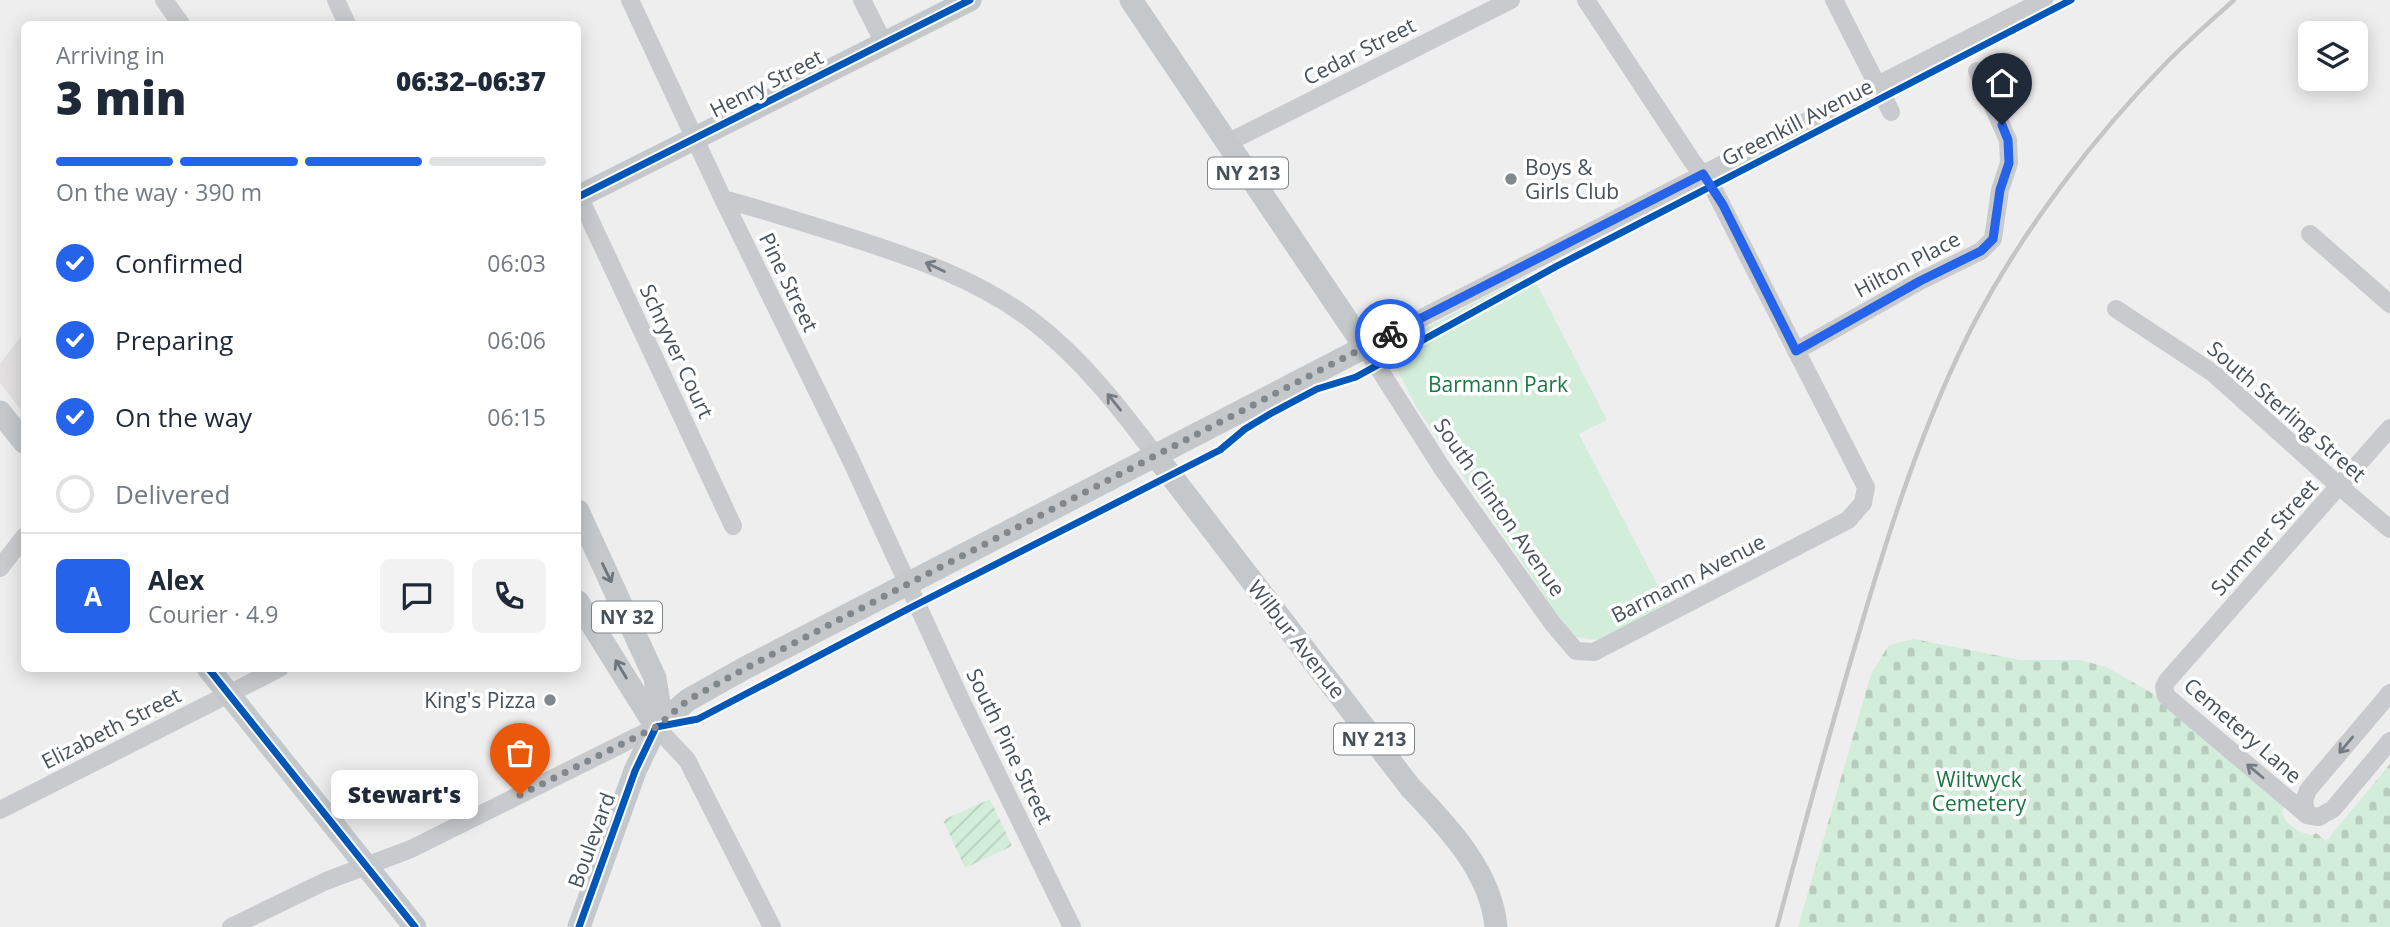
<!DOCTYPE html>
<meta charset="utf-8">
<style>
body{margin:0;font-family:"Open Sans",sans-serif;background:#f2f2f3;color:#1f2937;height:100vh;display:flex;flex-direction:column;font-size:26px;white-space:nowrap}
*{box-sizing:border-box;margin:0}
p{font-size:23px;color:#747a83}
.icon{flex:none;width:38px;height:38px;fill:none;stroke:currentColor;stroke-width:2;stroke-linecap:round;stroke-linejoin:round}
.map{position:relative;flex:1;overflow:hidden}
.panel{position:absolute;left:21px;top:21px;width:560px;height:651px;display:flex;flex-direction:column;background:#fff;border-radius:10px;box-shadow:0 4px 18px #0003}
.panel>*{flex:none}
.fabs{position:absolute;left:2298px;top:21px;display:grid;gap:14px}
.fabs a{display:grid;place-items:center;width:70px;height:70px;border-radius:10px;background:#fff;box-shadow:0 4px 18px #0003;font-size:35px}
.pin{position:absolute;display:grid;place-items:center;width:60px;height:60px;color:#fff;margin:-72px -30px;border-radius:50% 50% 50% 0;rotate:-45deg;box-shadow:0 0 7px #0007}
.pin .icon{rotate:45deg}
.courier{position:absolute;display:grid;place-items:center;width:70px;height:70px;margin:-35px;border:5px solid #2563eb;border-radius:50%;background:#fff;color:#222;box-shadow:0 2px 9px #0007}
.bubble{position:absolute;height:49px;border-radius:10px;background:#fff;box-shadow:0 4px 18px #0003;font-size:23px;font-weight:800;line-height:49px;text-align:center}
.summary em{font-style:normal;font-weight:800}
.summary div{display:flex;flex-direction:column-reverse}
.summary{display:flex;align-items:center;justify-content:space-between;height:119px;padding:0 35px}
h1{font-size:46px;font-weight:800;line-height:52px}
.bar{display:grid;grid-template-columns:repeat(4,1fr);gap:10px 7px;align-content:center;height:84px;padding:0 35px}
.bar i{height:9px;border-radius:5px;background:#e0e1e3}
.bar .current{background:#2563eb}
.bar p{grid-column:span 4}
.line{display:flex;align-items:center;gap:18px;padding:0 35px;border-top:2px solid #e0e1e3}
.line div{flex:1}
.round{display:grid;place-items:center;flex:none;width:74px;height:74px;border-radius:10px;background:#f2f2f3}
ol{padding:0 35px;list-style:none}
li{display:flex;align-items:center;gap:21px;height:77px}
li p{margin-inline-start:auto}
li .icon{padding:7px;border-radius:50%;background:#2563eb;color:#fff;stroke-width:4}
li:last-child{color:#747a83}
li i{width:38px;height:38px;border:4px solid #e0e1e3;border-radius:50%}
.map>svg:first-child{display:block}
</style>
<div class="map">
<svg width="2390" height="927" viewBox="0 0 2390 927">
<defs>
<pattern id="cemetery-stones" width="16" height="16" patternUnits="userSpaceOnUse" patternTransform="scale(1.75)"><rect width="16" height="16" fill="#d3eddb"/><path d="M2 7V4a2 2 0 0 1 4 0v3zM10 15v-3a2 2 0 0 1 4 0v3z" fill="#b6cdbe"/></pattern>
<pattern id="garden-furrows" width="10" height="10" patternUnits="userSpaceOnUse" patternTransform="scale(1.75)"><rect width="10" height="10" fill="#d3eddb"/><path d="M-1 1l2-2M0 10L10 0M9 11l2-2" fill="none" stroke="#b6cdbe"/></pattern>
</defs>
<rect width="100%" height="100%" fill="#efeeee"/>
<path fill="#e1dfdf" d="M 24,332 L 24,414 L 0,383 L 0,364 Z"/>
<path fill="#d3eddb" d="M 1531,273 L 1607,420 L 1579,434 L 1668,605 L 1597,640 L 1576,637 L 1569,631 L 1417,408 L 1386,349 Z"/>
<path fill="url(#cemetery-stones)" d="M 1914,639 L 2020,660 L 2080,660 L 2106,667 L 2157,696 L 2285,807 L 2282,810 C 2283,823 2301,835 2313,835 L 2316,833 L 2326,841 L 2390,764 L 2390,927 L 1798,927 L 1871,674 L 1889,645 Z"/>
<path fill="url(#garden-furrows)" d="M 990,799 L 1012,846 L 965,868 L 943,820 Z"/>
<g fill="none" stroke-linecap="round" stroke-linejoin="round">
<path stroke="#c8cacd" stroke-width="18" d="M 164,0 L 181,24
M 336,0 L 347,24
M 630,0 L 723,199 L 849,456 L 961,700 L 1072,927
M 862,0 L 884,43
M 1586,0 L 1692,161 L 1712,186 L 1866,487 L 1863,503 L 1848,520 L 1594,652 L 1576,651 L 1553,624 L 1442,468 L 1365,347 C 1591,230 1819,117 2044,0
M 1834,0 L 1891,112
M 1227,143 L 1511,0
M 579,196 L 733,526
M 723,199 C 764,210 805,223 846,236 C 912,257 978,279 1034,322 C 1082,359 1120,408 1156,456
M 2310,234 L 2390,304
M 2116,309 L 2213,373 L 2339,486 L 2390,529
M 1796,351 L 1920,281 L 1981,251 L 1993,239 L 2000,190 L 2009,163 L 2008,140 L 1977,71
M 0,568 L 24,537
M 0,810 L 280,668
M 2307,815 L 2166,696 L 2164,687 L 2167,681 L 2390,428
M 2307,815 L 2304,801 L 2308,790 L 2390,693
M 2307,815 L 2319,817 L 2333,809 L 2390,741
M 231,927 L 326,881 L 411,849 L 656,727 L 687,760 L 772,927"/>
<path stroke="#c4c8cb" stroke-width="23" d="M 578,197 L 970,0
M 0,412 L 24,442
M 1156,456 L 1410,787 C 1447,826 1491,871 1496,927
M 578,511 L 655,678 L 659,703 L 656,727 L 635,771 L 579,927
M 578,602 L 656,727
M 208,668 L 415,927
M 656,727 L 688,700 L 745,668 L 1365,347 L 1131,0"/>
<path stroke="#c3c5c7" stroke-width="4.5" d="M 1777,927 C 1804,826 1831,726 1861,626 C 1891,524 1923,424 1971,329 C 2020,234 2093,137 2168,61 C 2189,40 2212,20 2234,0"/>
<defs>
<path id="cycleway" d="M 578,197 L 970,0
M 208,668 L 415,927
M 579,927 L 635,771 L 656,727 L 698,719 L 904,611 L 1220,450 L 1245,429 L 1270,414 L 1317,389 L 1356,377 L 1557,266 L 2071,0"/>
</defs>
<use href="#cycleway" stroke="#fff" stroke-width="11"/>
<use href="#cycleway" stroke="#0057b8" stroke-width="7"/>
</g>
<defs><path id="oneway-shaft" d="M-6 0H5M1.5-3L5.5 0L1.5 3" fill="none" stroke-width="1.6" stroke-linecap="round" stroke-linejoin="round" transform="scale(1.75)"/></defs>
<g stroke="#747b82">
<use href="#oneway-shaft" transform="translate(935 267) rotate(-155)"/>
<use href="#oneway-shaft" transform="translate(1114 402) rotate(-129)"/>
<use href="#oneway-shaft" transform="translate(2346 745) rotate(130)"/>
<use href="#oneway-shaft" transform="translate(2255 771) rotate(-140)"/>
</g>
<g stroke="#6c757b">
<use href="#oneway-shaft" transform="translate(607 573) rotate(64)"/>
<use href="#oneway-shaft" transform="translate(621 669) rotate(-121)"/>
</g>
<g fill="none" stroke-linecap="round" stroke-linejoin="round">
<path stroke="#81888d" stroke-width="7" stroke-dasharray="0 12.6" d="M 520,795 L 656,727 L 688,700 L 746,668 L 1390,334"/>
<path stroke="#2563eb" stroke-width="9" d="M 1390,334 L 1703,174 L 1723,205 L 1796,351 L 1920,281 L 1981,251 L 1993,239 L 2000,190 L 2009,163 L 2008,140 L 2002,125"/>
</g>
<g fill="#81888d" stroke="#fff" stroke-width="2.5">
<circle cx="1511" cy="179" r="7"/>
<circle cx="550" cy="700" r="7"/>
</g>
<g text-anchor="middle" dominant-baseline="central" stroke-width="7" stroke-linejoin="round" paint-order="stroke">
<g fill="#fff" stroke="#7e858b" stroke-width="2">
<rect x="1208" y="157.5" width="80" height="31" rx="5"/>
<rect x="592" y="601.5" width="70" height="31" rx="5"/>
<rect x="1334" y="723.5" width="80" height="31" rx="5"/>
</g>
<g font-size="19" font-weight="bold" fill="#465159">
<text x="1248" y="173">NY 213</text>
<text x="627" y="617">NY 32</text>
<text x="1374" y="739">NY 213</text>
</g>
<g font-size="21" fill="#465159" stroke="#fff">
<text transform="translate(1359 51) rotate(-27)">Cedar Street</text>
<text transform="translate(766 83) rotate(-27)">Henry Street</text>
<text transform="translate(1797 122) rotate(-27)">Greenkill Avenue</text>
<text transform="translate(1907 264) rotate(-28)">Hilton Place</text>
<text transform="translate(789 282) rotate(64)">Pine Street</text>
<text transform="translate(677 351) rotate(65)">Schryver Court</text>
<text transform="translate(2287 411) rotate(41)">South Sterling Street</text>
<text transform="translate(1500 507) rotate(55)">South Clinton Avenue</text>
<text transform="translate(2264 537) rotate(-48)">Summer Street</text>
<text transform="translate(1688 578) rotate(-27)">Barmann Avenue</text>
<text transform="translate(1297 639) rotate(52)">Wilbur Avenue</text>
<text transform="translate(111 728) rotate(-27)">Elizabeth Street</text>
<text transform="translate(2243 730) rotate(41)">Cemetery Lane</text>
<text transform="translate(1010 746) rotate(64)">South Pine Street</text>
<text transform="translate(591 840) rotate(-70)">Boulevard</text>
</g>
<g font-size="21" fill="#465159" stroke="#fff" text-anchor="start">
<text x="1525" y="167">Boys &amp;<tspan x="1525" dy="24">Girls Club</tspan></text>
<text x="536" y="700" text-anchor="end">King's Pizza</text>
</g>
<g font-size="21" fill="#1a7744" stroke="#fff">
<text x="1498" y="384">Barmann Park</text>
<text x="1979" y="779">Wiltwyck<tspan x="1979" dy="24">Cemetery</tspan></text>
</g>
</g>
</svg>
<div class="fabs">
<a><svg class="icon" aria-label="layers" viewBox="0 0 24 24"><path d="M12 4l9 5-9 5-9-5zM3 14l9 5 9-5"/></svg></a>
</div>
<div class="pin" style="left:520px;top:795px;background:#ea580c"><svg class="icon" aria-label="bag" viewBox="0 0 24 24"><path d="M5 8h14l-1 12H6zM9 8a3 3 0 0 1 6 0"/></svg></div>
<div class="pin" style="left:2002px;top:125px;background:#1f2937"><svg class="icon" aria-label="home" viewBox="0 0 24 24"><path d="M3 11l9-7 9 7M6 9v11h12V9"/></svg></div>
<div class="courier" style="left:1390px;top:334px"><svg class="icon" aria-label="bike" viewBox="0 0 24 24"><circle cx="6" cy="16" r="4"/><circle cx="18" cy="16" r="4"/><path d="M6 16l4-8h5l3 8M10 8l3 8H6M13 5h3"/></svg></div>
<div class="bubble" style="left:331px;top:770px;width:147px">Stewart's</div>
<section class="panel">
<div class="summary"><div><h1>3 min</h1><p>Arriving in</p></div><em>06:32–06:37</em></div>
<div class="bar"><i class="current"></i><i class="current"></i><i class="current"></i><i></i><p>On the way · 390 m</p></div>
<ol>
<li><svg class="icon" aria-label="check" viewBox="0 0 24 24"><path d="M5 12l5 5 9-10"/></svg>Confirmed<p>06:03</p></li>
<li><svg class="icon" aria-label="check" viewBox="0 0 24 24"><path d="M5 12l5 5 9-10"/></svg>Preparing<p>06:06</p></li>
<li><svg class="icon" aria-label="check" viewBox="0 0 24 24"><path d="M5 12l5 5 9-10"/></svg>On the way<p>06:15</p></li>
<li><i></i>Delivered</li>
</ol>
<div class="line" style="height:126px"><b class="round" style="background:#2563eb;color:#fff">A</b><div><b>Alex</b><p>Courier · 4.9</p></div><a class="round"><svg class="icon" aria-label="chat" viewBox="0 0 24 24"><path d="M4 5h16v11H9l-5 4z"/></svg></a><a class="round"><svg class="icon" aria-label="phone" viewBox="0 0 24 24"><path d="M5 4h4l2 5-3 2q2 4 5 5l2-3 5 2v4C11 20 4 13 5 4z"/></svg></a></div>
</section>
</div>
